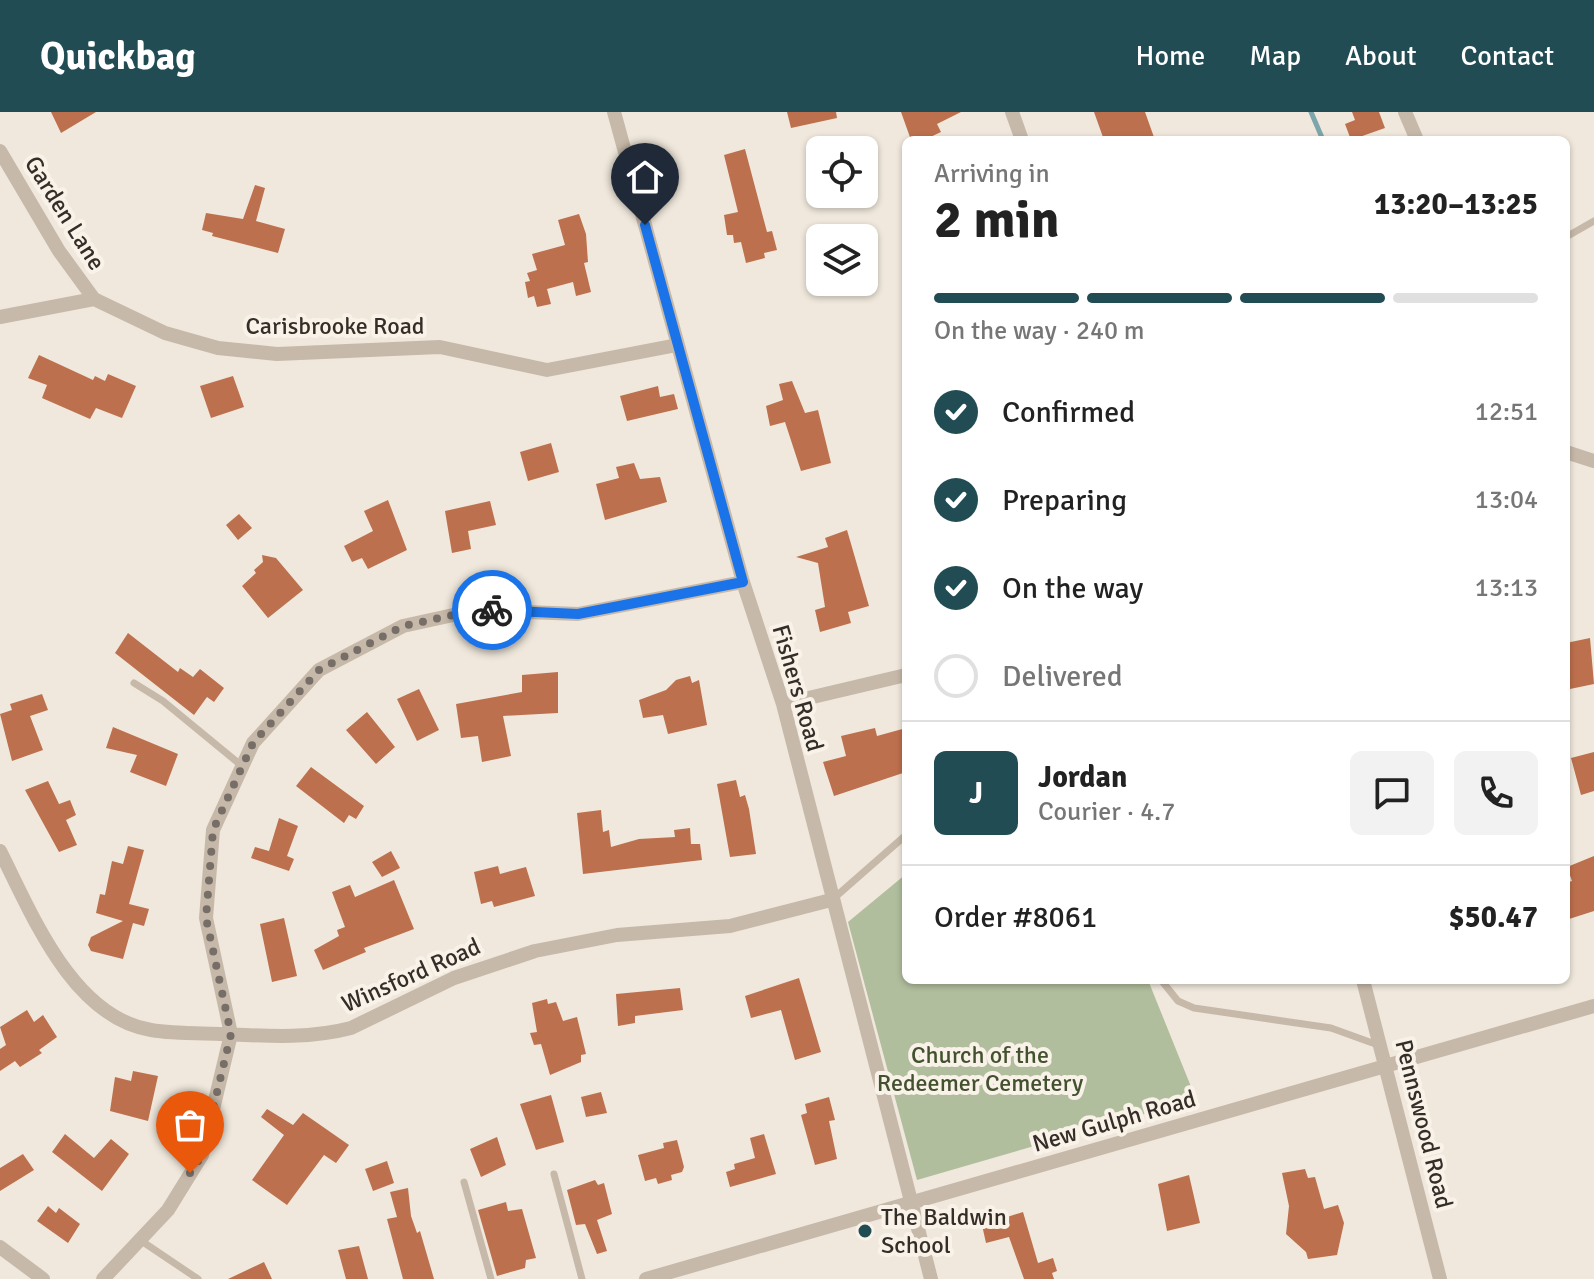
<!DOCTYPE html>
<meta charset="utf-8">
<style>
body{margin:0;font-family:Signika,sans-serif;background:#f2f2f2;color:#222;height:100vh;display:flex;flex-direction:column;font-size:30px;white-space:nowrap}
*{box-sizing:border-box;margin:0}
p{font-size:26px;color:#767676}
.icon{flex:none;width:44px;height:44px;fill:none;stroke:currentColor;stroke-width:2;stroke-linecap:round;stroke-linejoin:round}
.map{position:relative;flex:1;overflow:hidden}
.sheet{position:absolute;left:902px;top:24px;width:668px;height:848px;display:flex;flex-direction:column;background:#fff;border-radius:12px;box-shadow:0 2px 6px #0004}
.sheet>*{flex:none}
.buttons{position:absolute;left:806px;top:24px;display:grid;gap:16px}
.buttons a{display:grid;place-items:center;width:72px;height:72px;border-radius:12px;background:#fff;box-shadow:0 2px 6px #0004;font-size:40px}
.pin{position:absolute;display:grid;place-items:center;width:68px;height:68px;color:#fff;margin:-82px -34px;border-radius:50% 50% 50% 0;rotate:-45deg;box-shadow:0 0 8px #0007}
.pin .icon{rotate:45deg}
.courier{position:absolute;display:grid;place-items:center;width:80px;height:80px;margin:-40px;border:6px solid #1a73e8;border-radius:50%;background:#fff;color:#222;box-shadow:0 2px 10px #0007}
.summary em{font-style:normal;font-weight:700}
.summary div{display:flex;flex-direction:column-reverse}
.summary{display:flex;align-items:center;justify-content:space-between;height:136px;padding:0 32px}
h1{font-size:52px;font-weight:700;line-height:60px}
.bar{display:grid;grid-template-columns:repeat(4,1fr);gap:12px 8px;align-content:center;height:96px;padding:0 32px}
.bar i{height:10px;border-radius:6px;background:#e0e0e0}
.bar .current{background:#214c53}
.bar p{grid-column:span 4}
.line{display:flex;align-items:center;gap:20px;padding:0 32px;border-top:2px solid #e0e0e0}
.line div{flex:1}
.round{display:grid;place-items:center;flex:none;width:84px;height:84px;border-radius:12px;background:#f2f2f2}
ol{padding:0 32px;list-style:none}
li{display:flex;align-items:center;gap:24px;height:88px}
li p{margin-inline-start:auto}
li .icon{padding:8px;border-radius:50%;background:#214c53;color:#fff;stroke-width:4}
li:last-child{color:#767676}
li i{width:44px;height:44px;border:4px solid #e0e0e0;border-radius:50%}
header{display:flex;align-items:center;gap:48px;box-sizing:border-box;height:112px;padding:0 40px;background:#214c53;color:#fff}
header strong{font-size:38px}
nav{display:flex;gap:44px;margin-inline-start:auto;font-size:28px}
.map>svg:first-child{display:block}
</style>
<header>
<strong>Quickbag</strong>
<nav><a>Home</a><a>Map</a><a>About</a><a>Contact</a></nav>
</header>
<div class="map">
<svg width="1594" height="1167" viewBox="0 0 1594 1167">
<rect width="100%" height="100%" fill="#f0e8dc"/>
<path fill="#b1be9d" d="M 906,762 L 906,868 L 1148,868 L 1196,987 L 917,1068 L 848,810 Z"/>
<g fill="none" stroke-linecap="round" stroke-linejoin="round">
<path stroke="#7da6ab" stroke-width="5" d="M 1311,0 L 1323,28"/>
</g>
<path fill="#bd704d" d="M 51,0 L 96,0 L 61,21 Z
M 787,0 L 836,0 L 837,6 L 791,16 Z
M 901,0 L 961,0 L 937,12 L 941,20 L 924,28 L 911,28 Z
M 1094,0 L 1145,0 L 1155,28 L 1104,28 Z
M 1352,0 L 1379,0 L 1385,16 L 1351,28 L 1345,12 L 1355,8 Z
M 745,37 L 767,120 L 772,119 L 777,138 L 764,141 L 765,146 L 746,151 L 741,130 L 734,131 L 733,123 L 727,123 L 724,103 L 738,100 L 724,43 Z
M 255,73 L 265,76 L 256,109 L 285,117 L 278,141 L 212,124 L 213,121 L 202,118 L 206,101 L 243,107 Z
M 579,102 L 586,122 L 588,150 L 584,151 L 591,180 L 576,184 L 573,170 L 547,177 L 551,192 L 537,195 L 534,184 L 528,186 L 525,170 L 530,169 L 527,161 L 537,158 L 532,142 L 565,133 L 558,108 Z
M 39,243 L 93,268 L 95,264 L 105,269 L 108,262 L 136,274 L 122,306 L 96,296 L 90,307 L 42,286 L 47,273 L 28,266 Z
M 233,264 L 244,295 L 211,306 L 200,274 Z
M 792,269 L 805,301 L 818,298 L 831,351 L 801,359 L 785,310 L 770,314 L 766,294 L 783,288 L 779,272 Z
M 658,274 L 660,285 L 674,282 L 678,297 L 627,309 L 620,284 Z
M 551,331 L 559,360 L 528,369 L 520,340 Z
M 634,351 L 640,367 L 660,365 L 667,390 L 605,408 L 596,372 L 619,366 L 616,355 Z
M 388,388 L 407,438 L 368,457 L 362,446 L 352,450 L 344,434 L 373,419 L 364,399 Z
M 490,389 L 496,413 L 468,419 L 471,437 L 452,441 L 445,399 Z
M 239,402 L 252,416 L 238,428 L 226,413 Z
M 847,418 L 869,494 L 848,500 L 851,511 L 820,520 L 815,498 L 825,495 L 818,451 L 796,445 L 828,435 L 825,426 Z
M 262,443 L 276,446 L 303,478 L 268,506 L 242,474 L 256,461 L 254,458 L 263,450 Z
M 128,521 L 178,560 L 180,556 L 193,565 L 200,557 L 224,576 L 214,590 L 207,585 L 194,603 L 115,541 Z
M 1590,526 L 1594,572 L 1570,577 L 1566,531 Z
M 558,560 L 558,601 L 503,604 L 511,644 L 482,650 L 478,624 L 461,626 L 456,592 L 522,580 L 522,563 Z
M 690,564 L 692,571 L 699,568 L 707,613 L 668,622 L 663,603 L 643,606 L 639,588 L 666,578 L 676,568 Z
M 419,577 L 439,618 L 417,629 L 397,587 Z
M 42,582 L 48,598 L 30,604 L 43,638 L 12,649 L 0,602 L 12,598 L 10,592 Z
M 367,600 L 395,635 L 376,652 L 346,618 Z
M 113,615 L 178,642 L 166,674 L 130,660 L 137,643 L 106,636 Z
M 875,616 L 877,624 L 906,616 L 906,660 L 834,684 L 823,650 L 846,644 L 841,624 Z
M 1594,640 L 1594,679 L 1581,683 L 1571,646 Z
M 311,655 L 364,694 L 356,707 L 349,703 L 344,711 L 296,674 Z
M 736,668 L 740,685 L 745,683 L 749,697 L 756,742 L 730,745 L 717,672 Z
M 48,669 L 59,692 L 70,688 L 76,703 L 66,708 L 77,733 L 59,740 L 25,678 Z
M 601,698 L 603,720 L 609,718 L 611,735 L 639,727 L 675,725 L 674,718 L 690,716 L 691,732 L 700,732 L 702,748 L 583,762 L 577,701 Z
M 279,706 L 298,714 L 287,744 L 294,747 L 289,759 L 251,746 L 255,735 L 269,739 Z
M 128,734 L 144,738 L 129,792 L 149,797 L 144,814 L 133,811 L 123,847 L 91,839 L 88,833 L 91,825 L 123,809 L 96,801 L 100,782 L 105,783 L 112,749 L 123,752 Z
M 391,739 L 400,756 L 382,765 L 372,750 Z
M 1594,744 L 1594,799 L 1566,808 L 1566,771 L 1572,769 L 1567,755 Z
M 498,754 L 500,762 L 526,755 L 535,784 L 494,795 L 492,789 L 481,792 L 474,760 Z
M 394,768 L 414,817 L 364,836 L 366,840 L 323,858 L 314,838 L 339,824 L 337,818 L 345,815 L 332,780 L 350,773 L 355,785 Z
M 284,806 L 297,864 L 272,870 L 260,812 Z
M 799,866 L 821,940 L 795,948 L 781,898 L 751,906 L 745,884 Z
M 680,876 L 683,898 L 635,904 L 635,911 L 618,914 L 616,882 Z
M 547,887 L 548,892 L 556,890 L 563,909 L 577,905 L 586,942 L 581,943 L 581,950 L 550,963 L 541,932 L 534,933 L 530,921 L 537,920 L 532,891 Z
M 27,898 L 34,910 L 43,903 L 57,925 L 39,938 L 42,941 L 20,955 L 15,949 L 0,959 L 0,937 L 6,933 L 0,915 Z
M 133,959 L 158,964 L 148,1009 L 110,999 L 115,965 L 131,969 Z
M 601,980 L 607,1001 L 586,1005 L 581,985 Z
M 551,983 L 564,1030 L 536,1038 L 520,992 Z
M 829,985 L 835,1008 L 829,1009 L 837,1047 L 815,1053 L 801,1003 L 807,1001 L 805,992 Z
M 267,997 L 293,1013 L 303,1001 L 349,1033 L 336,1051 L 324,1043 L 287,1093 L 252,1068 L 284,1023 L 261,1005 Z
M 65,1022 L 94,1046 L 111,1027 L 129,1042 L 102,1079 L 52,1040 Z
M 764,1022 L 776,1062 L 730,1075 L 726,1060 L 735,1057 L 734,1052 L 755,1046 L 750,1026 Z
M 497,1025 L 506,1053 L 481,1065 L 470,1037 Z
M 677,1028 L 684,1055 L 682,1060 L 671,1063 L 672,1068 L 658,1072 L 656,1066 L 645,1069 L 638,1043 L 664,1036 L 663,1031 Z
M 23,1042 L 34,1058 L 0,1079 L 0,1056 Z
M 387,1049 L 394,1071 L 373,1079 L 365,1057 Z
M 1305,1057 L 1308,1066 L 1315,1065 L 1324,1097 L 1338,1093 L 1344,1111 L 1337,1143 L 1308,1147 L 1306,1140 L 1286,1122 L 1289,1094 L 1282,1061 Z
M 1189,1063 L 1200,1111 L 1167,1119 L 1158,1072 Z
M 595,1068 L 598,1073 L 604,1071 L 612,1102 L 597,1108 L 607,1139 L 597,1142 L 585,1112 L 576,1113 L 567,1078 Z
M 408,1076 L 411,1104 L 417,1121 L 420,1119 L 434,1167 L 403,1167 L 387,1107 L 397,1105 L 390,1080 Z
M 506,1090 L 508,1099 L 522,1097 L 536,1146 L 526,1148 L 525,1156 L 497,1164 L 478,1098 Z
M 48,1094 L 56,1101 L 59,1096 L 80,1112 L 68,1131 L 37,1109 Z
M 1023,1100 L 1038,1151 L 1053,1146 L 1057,1159 L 1052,1161 L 1054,1167 L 1024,1167 L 1009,1125 L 986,1131 L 982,1113 Z
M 359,1134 L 368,1167 L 346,1167 L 338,1138 Z
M 264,1150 L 272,1167 L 228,1167 Z"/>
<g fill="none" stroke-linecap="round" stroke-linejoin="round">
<path stroke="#c7b9a9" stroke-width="7" d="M 1566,125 L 1594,109
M 134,571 L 163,589 L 242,654
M 833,787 L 906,723
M 1161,868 L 1178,889 L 1194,896 L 1331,916 L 1378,933
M 554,1062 L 582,1167
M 464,1070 L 491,1167
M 140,1128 L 198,1167"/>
<path stroke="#c7b9a9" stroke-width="14" d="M 614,0 L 743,470 L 783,592 L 931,1167
M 1012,0 L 1022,28
M 1405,0 L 1417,28
M 0,39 L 59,139 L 94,187
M 0,205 L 94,187 L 165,221 L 218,236 L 277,242 L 440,235 L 547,258 L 677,233
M 1566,340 L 1594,349
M 783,592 L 906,563
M 0,739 C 32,802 72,905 151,918 C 175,922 200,921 224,922 C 267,924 309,927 351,916 L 454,866 L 535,839 L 617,823 L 730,814 L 831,788
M 1363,868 L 1440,1167
M 0,1135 L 43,1167
M 103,1167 L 168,1098 L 202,1043 L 231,922 L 206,806 L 213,718 L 253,631 L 319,558 L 403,514 L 476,498 L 578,502 L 743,470
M 646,1167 L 1594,894"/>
</g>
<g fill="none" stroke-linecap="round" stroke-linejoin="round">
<path stroke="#766e67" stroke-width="8" stroke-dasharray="0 14.4" d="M 190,1061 L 202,1043 L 231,922 L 206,806 L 213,718 L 253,631 L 319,558 L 403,514 L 476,498 L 492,498"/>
<path stroke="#1a73e8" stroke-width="10" d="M 492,498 L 578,502 L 743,470 L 645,113"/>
</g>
<circle fill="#214c53" stroke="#f8f2e8" stroke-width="3" cx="865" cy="1119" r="8"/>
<g text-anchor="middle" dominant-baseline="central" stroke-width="8" stroke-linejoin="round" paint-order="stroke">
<g font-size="24" fill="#352d28" stroke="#f8f2e8">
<text transform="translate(65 101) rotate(58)">Garden Lane</text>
<text x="335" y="214">Carisbrooke Road</text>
<text transform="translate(798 576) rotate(74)">Fishers Road</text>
<text transform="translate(411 863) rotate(-24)">Winsford Road</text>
<text transform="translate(1114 1009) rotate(-16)">New Gulph Road</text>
<text transform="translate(1424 1012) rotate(76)">Pennswood Road</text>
</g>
<g font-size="24" fill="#42512e" stroke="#f8f2e8">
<text x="980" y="943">Church of the<tspan x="980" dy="28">Redeemer Cemetery</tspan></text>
</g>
<g font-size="24" fill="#352d28" stroke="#f8f2e8" text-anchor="start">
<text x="881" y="1105">The Baldwin<tspan x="881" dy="28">School</tspan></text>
</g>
</g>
</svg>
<div class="buttons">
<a><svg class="icon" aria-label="locate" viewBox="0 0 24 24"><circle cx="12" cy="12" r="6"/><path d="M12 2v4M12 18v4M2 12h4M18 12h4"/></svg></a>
<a><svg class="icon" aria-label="layers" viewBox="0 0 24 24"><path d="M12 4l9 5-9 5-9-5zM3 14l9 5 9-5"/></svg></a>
</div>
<div class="pin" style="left:190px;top:1061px;background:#ea580c"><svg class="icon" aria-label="bag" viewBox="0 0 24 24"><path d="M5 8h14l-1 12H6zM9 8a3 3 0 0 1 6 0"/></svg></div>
<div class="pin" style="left:645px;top:113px;background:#1f2937"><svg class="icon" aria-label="home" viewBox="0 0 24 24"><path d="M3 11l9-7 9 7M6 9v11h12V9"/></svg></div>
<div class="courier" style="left:492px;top:498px"><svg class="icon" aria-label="bike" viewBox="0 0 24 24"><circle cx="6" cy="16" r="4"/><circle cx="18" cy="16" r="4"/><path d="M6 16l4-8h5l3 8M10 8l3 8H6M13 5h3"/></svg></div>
<section class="sheet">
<div class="summary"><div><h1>2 min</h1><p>Arriving in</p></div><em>13:20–13:25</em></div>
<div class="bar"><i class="current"></i><i class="current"></i><i class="current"></i><i></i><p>On the way · 240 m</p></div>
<ol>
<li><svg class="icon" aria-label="check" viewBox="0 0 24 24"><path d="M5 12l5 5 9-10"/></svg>Confirmed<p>12:51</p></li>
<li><svg class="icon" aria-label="check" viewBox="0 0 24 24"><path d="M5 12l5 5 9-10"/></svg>Preparing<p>13:04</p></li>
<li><svg class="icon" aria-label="check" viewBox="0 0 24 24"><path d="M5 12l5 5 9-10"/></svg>On the way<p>13:13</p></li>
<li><i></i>Delivered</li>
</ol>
<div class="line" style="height:144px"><b class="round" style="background:#214c53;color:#fff">J</b><div><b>Jordan</b><p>Courier · 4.7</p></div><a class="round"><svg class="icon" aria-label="chat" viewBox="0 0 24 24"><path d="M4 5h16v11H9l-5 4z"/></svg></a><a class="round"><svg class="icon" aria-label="phone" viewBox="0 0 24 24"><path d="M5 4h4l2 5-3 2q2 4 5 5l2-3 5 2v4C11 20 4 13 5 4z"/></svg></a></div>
<div class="line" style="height:104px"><div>Order #8061</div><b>$50.47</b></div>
</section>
</div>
